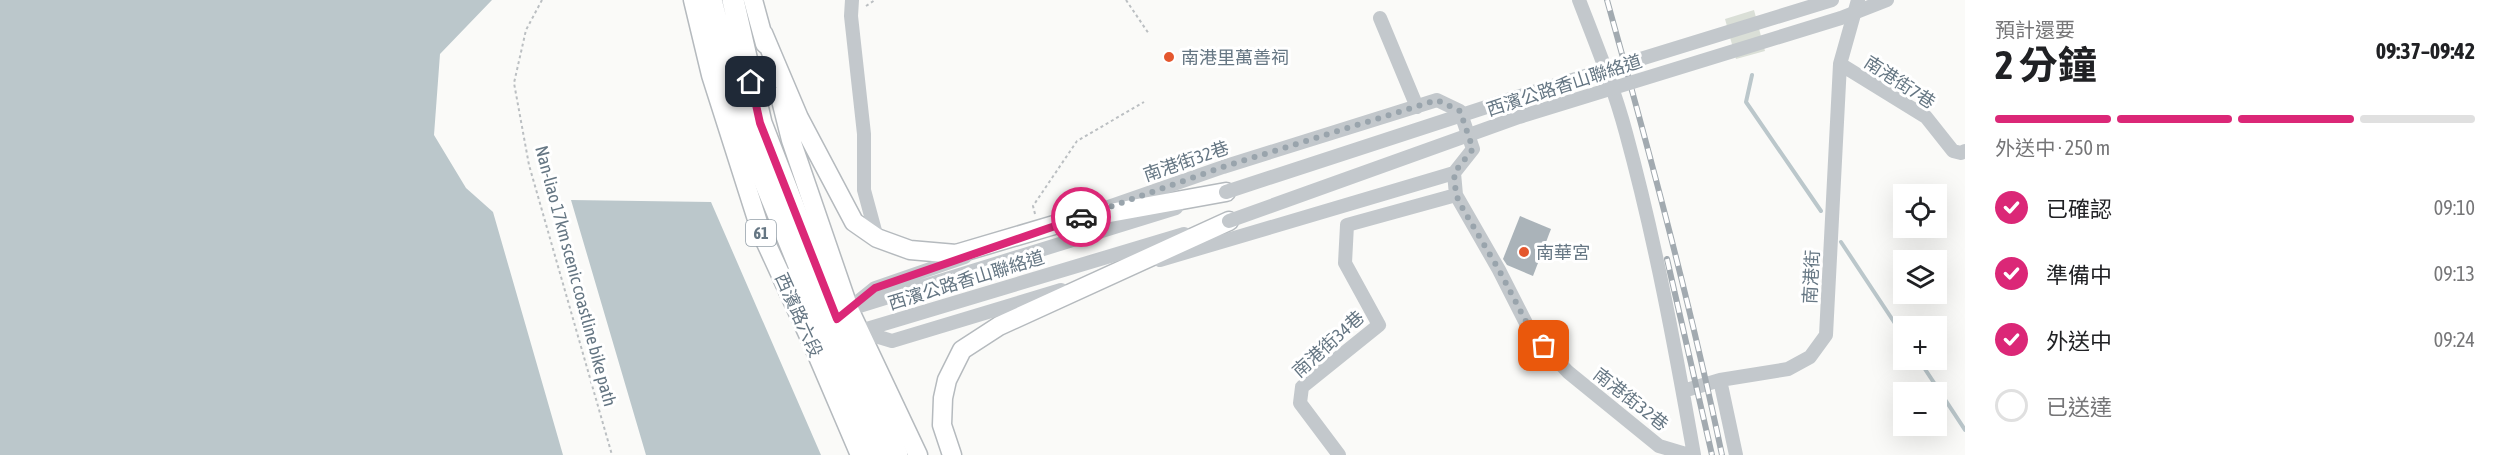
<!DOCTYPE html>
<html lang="zh-TW">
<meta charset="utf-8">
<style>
body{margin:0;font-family:"Asap Condensed","Noto Sans TC",sans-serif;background:#f6f6f6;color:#202124;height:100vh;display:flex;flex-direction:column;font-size:22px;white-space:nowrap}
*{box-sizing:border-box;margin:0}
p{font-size:20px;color:#757577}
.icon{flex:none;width:33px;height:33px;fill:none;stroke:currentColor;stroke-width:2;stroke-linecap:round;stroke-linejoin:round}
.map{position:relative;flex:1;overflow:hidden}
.panel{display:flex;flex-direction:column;background:#fff;width:540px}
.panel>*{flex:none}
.buttons{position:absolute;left:1893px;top:184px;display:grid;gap:12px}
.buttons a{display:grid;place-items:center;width:54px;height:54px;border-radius:0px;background:#fff;box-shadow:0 6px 24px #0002;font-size:30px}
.pin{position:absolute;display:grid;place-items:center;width:51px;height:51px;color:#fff;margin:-26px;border-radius:12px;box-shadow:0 3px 9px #0006}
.courier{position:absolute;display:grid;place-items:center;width:60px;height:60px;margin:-30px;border:4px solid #db2777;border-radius:50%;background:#fff;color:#222;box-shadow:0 2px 8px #0007}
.head em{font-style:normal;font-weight:700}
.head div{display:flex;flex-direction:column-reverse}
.head{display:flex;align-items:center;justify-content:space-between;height:102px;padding:0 30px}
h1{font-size:39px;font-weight:700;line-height:45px}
.bar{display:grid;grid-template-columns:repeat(4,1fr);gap:9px 6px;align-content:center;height:72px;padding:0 30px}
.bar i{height:8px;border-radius:4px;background:#e0e0e0}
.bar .selected{background:#db2777}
.bar p{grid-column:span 4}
ol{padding:0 30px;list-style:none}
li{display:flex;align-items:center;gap:18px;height:66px}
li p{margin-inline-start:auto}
li .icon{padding:6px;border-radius:50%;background:#db2777;color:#fff;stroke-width:4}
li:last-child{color:#757577}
li i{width:33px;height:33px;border:3px solid #e0e0e0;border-radius:50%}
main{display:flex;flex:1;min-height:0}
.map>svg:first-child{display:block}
</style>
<main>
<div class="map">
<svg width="1965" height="455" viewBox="0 0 1965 455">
<rect width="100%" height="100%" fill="#fafaf8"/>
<path fill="#dadfd7" d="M 1754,10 L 1765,51 L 1736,59 L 1725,19 Z"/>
<path fill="#bbc7cb" d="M 0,0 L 492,0 L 440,54 L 434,135 L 466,188 L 493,212 L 563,455 L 0,455 Z
M 571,200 L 711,202 L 821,455 L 646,455 Z"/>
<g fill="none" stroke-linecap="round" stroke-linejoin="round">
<path stroke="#bbc7cb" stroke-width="4" d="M 1752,75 L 1746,102 L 1821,211
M 1841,242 L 1904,337
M 1919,360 L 1965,430"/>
</g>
<path fill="#aab3b9" d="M 1520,216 L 1551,229 L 1533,276 L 1507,265 L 1503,259 Z"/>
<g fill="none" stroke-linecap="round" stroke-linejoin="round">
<defs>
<path id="major" d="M 693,0 L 711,75 L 761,232 L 813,345 L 860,455
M 753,0 L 765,44
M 763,33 L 799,118 L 854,222 L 877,238 L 910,250 L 956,254 L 1071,220 L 1226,192
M 780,96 L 791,140 L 849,309 L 918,455
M 952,455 L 942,425 L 943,398 L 947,380 L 962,350 L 999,326 L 1229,221"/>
<path id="highway" d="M 711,0 L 744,130 L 876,455
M 733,0 L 761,123 L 837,319 L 897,455"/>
</defs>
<use href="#major" stroke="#b5babe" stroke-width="21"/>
<use href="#highway" stroke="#b4b9bd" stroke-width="24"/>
<path stroke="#bbbfc2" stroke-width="2" stroke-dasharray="3 3" stroke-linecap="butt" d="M 542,0 L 526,30 L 514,83 L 529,165 L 612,455
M 1126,0 L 1149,34
M 866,6 L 875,0
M 1035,214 L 1033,206 L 1077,141 L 1144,102"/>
<path stroke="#c3c8cc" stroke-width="14" d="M 852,0 L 851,16 L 864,134 L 864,190 L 877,238
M 1579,0 C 1596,44 1614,88 1626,133 C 1655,239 1675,347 1694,455
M 1380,18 L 1417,107
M 1840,64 L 1926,117 L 1953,151 L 1961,153 L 1965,151
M 1454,173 L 1456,195 L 1499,270 L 1531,333 L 1568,372 L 1659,446 L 1689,455
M 1108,207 L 1223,167 L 1437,100 L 1460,111 L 1473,149 L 1454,173 L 1160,260
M 856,307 L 1176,208
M 849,309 L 875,288 L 965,257
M 859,331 L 892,341 L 1061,290
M 860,331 L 1184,234
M 1720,380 L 1736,455
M 1683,391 L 1720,380 L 1788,369 L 1810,357 L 1826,335 L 1840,64 L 1858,0
M 1339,455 L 1300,403 L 1302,387 L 1379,325 L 1345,263 L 1347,225 L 1456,195"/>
<use href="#major" stroke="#fff" stroke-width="18"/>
<use href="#highway" stroke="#fff" stroke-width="21"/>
<defs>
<path id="rail" d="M 1607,0 C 1649,151 1690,302 1722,455
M 1667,259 L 1712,455"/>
</defs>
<use href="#rail" stroke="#a2aab0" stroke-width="6"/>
<use href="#rail" stroke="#fff" stroke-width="4" stroke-dasharray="11" stroke-linecap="butt"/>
<path stroke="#c3c8cc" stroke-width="14" d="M 1226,192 L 1514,98 L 1832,0
M 1229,221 L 1519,117 L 1841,18 L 1887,0"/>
</g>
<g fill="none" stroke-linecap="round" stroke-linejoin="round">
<path stroke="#99a4ac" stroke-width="6" stroke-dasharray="0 10.8" d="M 1081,217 L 1223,167 L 1437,100 L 1460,111 L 1473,149 L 1454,173 L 1456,195 L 1463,209 L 1499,270 L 1532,333 L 1544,346"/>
<path stroke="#db2777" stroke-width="8" d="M 751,82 L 760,123 L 837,319 L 875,288 L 1081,217"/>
</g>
<g fill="#e4572e" stroke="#fff" stroke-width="2">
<circle cx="1169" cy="57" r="6"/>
<circle cx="1524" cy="252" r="6"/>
</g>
<g text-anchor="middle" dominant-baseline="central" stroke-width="6" stroke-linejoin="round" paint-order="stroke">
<rect fill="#fff" stroke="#939fa8" stroke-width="1.5" x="746" y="220" width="30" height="26" rx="4.5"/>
<g font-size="16" font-weight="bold" fill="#657683">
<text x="761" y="233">61</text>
</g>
<g font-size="18" fill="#657683" stroke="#fff" text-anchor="start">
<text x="1181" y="57">南港里萬善祠</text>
<text x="1536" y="252">南華宮</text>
</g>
<g font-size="18" fill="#657683" stroke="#fff">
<text transform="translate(1900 82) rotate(33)">南港街7巷</text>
<text transform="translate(1564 85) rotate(-18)">西濱公路香山聯絡道</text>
<text transform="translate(1186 161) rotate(-19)">南港街32巷</text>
<text transform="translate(576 276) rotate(75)">Nan-liao 17km scenic coastline bike path</text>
<text transform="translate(1811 277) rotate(-87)">南港街</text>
<text transform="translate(966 280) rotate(-17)">西濱公路香山聯絡道</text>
<text transform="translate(799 315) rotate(66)">西濱路六段</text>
<text transform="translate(1328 344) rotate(-42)">南港街34巷</text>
<text transform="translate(1631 399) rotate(38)">南港街32巷</text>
</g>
</g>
</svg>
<div class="buttons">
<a><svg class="icon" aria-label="locate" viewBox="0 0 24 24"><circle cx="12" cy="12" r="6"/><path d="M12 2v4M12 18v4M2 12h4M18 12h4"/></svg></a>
<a><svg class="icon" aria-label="layers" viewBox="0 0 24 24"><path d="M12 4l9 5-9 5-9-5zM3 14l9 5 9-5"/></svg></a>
<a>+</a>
<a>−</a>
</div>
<div class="pin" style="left:1544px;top:346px;background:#ea580c"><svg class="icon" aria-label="bag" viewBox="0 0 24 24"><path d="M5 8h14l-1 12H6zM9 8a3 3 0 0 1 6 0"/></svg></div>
<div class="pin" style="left:751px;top:82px;background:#1f2937"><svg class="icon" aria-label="home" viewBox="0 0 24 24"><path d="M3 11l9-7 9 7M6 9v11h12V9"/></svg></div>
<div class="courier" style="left:1081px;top:217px"><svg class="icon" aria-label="car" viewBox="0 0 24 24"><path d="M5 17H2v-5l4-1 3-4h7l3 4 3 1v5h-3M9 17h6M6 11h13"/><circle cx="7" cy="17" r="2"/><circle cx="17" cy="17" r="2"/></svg></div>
</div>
<section class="panel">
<div class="head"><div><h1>2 分鐘</h1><p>預計還要</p></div><em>09:37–09:42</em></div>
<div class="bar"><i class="selected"></i><i class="selected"></i><i class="selected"></i><i></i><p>外送中 · 250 m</p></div>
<ol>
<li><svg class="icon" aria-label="check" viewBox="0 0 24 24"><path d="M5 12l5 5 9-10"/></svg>已確認<p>09:10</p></li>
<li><svg class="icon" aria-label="check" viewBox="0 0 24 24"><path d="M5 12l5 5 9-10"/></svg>準備中<p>09:13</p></li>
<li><svg class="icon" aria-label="check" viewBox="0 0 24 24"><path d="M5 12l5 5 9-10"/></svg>外送中<p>09:24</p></li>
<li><i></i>已送達</li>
</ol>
</section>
</main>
